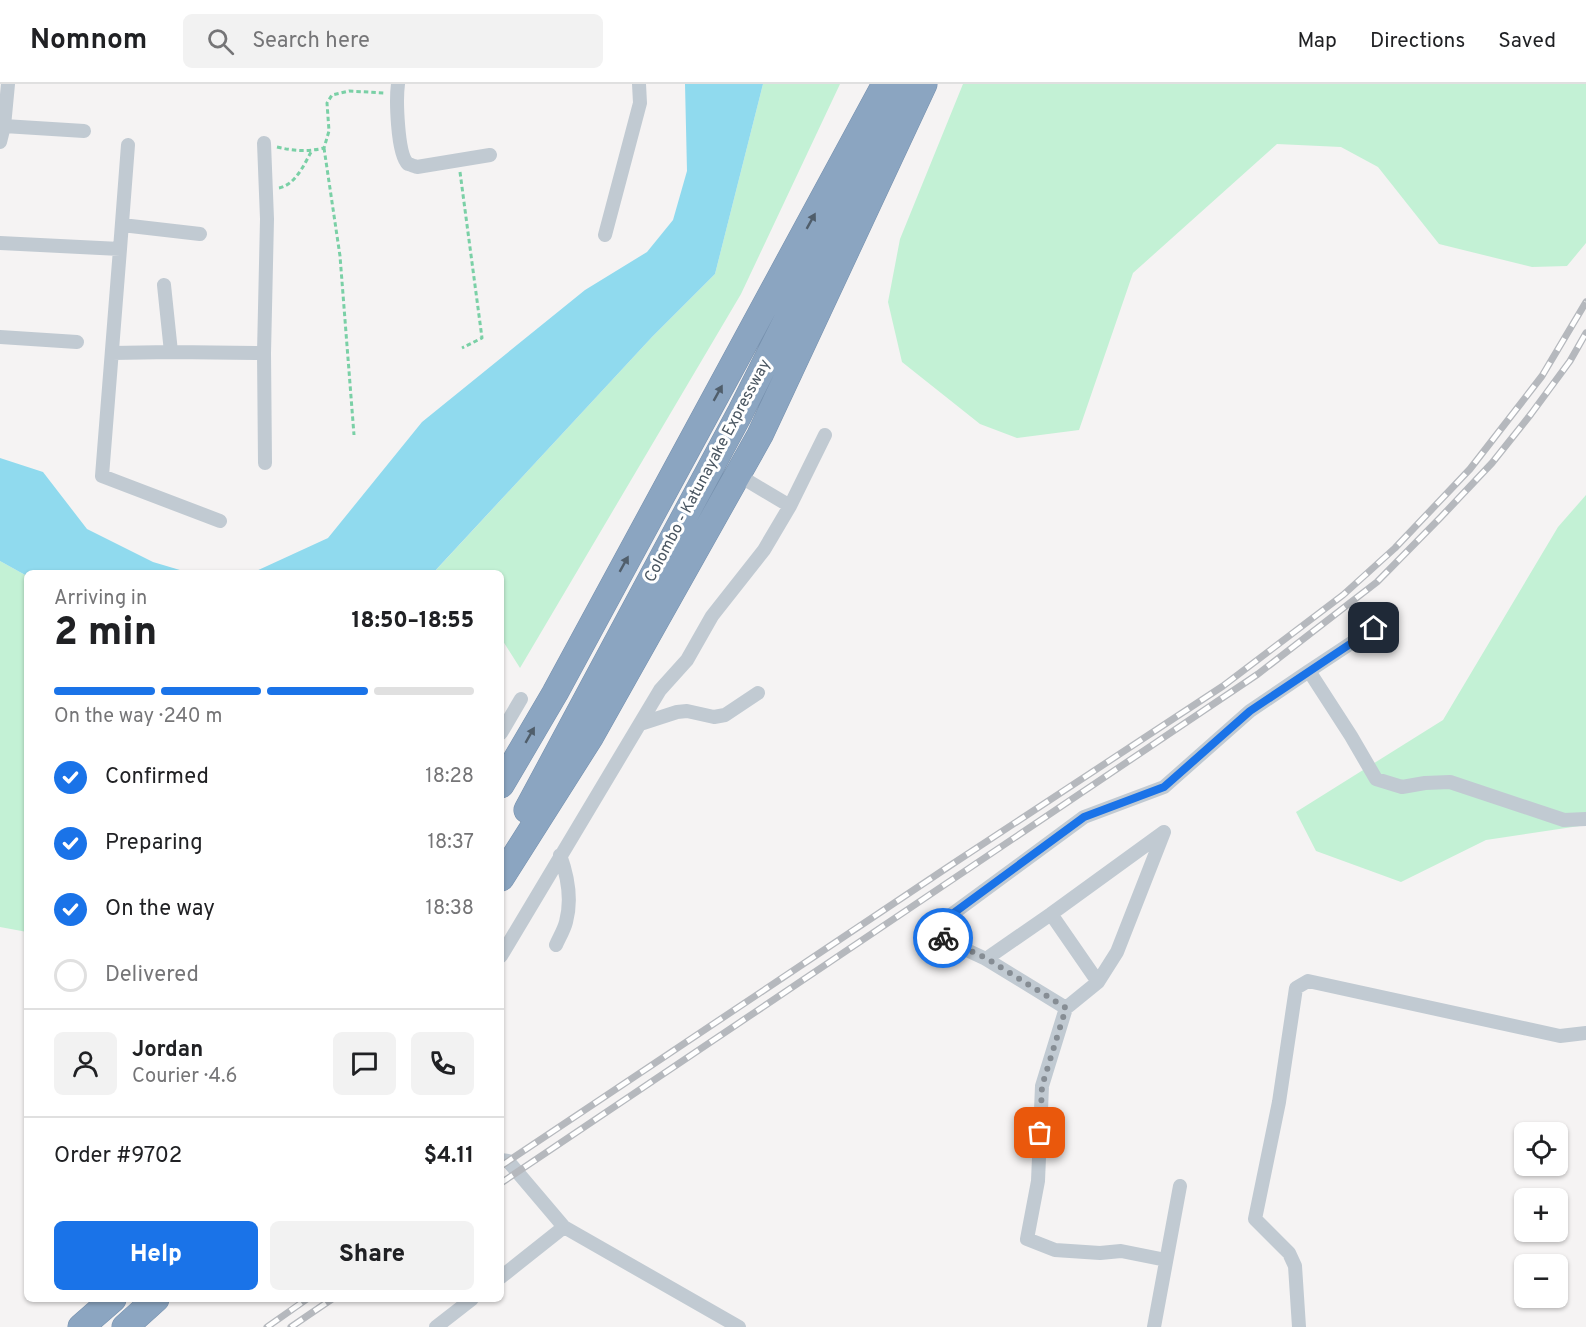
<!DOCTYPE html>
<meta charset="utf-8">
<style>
body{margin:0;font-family:Overpass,sans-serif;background:#f2f2f2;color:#202124;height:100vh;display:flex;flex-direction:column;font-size:22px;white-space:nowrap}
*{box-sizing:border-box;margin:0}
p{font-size:20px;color:#757577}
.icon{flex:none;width:33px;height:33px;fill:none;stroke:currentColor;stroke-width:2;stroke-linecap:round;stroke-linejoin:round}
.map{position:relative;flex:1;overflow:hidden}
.panel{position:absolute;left:24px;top:486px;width:480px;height:732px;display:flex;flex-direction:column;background:#fff;border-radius:9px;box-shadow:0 2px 4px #0004}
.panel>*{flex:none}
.controls{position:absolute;left:1514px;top:1038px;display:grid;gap:12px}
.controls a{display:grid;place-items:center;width:54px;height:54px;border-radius:9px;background:#fff;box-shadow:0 2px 4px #0004;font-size:30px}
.pin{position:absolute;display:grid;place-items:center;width:51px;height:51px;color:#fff;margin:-26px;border-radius:12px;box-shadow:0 3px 9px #0006}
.courier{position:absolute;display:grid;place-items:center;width:60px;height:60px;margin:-30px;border:4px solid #1a73e8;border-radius:50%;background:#fff;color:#222;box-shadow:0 2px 8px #0007}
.overview em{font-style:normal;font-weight:800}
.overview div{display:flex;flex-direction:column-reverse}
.overview{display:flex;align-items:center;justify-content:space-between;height:102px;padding:0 30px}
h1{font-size:39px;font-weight:800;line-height:45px}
.bar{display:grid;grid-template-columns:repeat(4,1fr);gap:9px 6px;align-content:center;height:72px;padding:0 30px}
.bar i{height:8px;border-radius:4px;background:#e0e0e0}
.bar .current{background:#1a73e8}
.bar p{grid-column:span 4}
.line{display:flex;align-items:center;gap:15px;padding:0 30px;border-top:2px solid #e0e0e0}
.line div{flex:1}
.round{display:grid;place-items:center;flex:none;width:63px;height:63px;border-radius:9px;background:#f2f2f2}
ol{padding:0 30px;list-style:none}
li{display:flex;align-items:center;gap:18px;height:66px}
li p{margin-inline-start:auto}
li .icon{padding:6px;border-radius:50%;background:#1a73e8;color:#fff;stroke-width:4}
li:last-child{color:#757577}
li i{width:33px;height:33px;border:3px solid #e0e0e0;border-radius:50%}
.button{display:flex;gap:12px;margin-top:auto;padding:12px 30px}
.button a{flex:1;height:69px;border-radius:9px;background:#1a73e8;color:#fff;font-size:24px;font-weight:800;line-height:69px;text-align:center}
.button a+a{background:#f2f2f2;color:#202124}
header{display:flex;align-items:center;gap:36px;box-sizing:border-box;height:84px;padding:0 30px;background:#fff;border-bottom:2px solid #e0e0e0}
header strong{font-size:28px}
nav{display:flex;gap:33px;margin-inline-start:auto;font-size:21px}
.search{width:420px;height:54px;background:#f2f2f2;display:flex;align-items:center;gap:15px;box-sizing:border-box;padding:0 21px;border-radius:9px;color:#757577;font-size:22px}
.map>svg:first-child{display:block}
</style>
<header>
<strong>Nomnom</strong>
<div class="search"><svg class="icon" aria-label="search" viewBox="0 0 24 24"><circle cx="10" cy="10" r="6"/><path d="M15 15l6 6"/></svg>Search here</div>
<nav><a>Map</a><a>Directions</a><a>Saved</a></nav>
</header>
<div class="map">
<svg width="1586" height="1243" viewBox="0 0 1586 1243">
<rect width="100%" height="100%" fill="#f5f3f3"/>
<path fill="#c3f1d5" d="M 763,0 L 840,0 L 741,210 L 520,584 L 501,554 L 501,489 L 435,489 L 435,487 L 652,253 L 715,190 Z
M 963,0 L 1586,0 L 1586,159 L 1567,182 L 1532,183 L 1439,160 L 1378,83 L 1341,63 L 1277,60 L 1133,189 L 1079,346 L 1017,354 L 980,340 L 902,278 L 888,218 L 900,155 Z
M 1586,411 L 1586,741 L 1486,756 L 1401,798 L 1316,767 L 1296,728 L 1443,636 L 1558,443 Z
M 0,477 L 27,492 L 27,848 L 0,843 Z"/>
<path fill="#90daee" d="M 685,0 L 763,0 L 715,190 L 652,253 L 433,489 L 252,489 L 328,454 L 422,338 L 585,206 L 647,168 L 673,136 L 687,87 Z
M 0,374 L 43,388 L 87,445 L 153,478 L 190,489 L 27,489 L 27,492 L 0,477 Z"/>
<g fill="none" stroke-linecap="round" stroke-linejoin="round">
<defs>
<path id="highway" d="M 501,701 L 555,609 L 885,0
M 527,726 L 740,329 L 905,0
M 501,794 L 591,652 L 760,351 L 924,0
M 81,1243 L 113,1215
M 125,1243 L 156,1215"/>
</defs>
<use href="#highway" stroke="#7690ad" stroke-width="27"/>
<path stroke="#7ad0a6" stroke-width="3" stroke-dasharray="4.5 3" stroke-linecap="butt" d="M 277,63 C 294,67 307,68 324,64 L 329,47 L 327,19 L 332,11 L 349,7 L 384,9
M 324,64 L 340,172 L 354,351
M 460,88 L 482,254 L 462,264
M 279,104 C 295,101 304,81 311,68"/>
<path stroke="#c1cad2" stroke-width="14" d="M 398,0 C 396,14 397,70 408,80 C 409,80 416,83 417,83 L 490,71
M 4,42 L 84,47
M 0,58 L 4,42 L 8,0
M 264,59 L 267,135 L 264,269 L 265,379
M 122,141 L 200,150
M 605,151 L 640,19 L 639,0
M 0,159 L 120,165 L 102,392 L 220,437
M 120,165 L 128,61
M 164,201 L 171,268
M 0,253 L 77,258
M 112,269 L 171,268 L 264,269
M 748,397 L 790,422
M 1374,544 L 1309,587 L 1351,652 L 1376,695 L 1402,703 L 1425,699 L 1450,698 L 1564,736 L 1586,735
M 640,640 L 677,628 L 687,627 L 714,633 L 725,631 L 758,609
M 501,649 L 521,615
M 1051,830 L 1098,898
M 556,861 C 559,854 564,846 566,838 C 572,816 568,793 560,771
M 501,872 L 660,606 L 687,576 L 712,532 L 764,466 L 790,422 L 825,351
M 986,875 L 1051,830 L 1164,748 L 1117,868 L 1098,898 L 1066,924 L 1042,1002 L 1038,1097 L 1027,1155 L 1055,1166 L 1100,1169 L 1121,1167 L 1166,1176
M 1066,924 L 986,875 L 943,855 L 936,842 L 1084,733 L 1164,703 L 1250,627 L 1309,587
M 501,1076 L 508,1077 L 564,1143 L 739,1243
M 501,1193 L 564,1143
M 436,1243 L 472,1215
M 1154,1243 L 1180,1102
M 1299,1243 L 1295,1182 L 1289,1169 L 1255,1135 L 1279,1018 L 1296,904 L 1308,897 L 1560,952 L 1586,949"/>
<use href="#highway" stroke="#8ba5c1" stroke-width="26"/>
<defs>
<path id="rail" d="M 501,1082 L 954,779 L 1223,602 L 1343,511 L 1395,464 L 1470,385 L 1542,292 L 1586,218
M 501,1099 L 1258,590 L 1377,498 L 1441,433 L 1492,379 L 1531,330 L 1570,277 L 1586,249
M 267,1243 L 307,1215
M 291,1243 L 332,1215"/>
</defs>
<use href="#rail" stroke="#b5b8bd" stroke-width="7"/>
<use href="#rail" stroke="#fff" stroke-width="4.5" stroke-dasharray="14" stroke-linecap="butt"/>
</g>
<defs><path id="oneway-solid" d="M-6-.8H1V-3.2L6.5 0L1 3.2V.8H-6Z" transform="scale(1.5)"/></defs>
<g fill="#505e6b">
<use href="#oneway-solid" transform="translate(811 137) rotate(-61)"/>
<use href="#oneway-solid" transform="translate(718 309) rotate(-61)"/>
<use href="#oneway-solid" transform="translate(624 480) rotate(-61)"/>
<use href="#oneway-solid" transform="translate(530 651) rotate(-60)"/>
</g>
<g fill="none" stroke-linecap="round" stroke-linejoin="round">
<path stroke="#868d94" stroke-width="6" stroke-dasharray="0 10.8" d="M 943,854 L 986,874 L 1066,924 L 1042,1002 L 1040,1049"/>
<path stroke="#1a73e8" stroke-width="8" d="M 943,854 L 936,842 L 1084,733 L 1164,703 L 1250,627 L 1374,544"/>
</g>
<g text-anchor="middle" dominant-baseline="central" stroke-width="6" stroke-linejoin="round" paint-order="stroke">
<g font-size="16" fill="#4a5661" stroke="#fff">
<text transform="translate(708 387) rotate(-62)">Colombo - Katunayake Expressway</text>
</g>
</g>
</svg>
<div class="controls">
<a><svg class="icon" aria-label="locate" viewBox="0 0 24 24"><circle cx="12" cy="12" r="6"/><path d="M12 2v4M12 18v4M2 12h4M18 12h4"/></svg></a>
<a>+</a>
<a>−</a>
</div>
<div class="pin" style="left:1040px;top:1049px;background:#ea580c"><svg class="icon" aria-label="bag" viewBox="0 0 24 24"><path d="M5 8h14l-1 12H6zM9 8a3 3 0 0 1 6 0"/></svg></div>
<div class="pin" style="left:1374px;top:544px;background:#1f2937"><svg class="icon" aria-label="home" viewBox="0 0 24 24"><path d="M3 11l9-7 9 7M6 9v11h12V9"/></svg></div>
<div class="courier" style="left:943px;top:854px"><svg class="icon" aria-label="bike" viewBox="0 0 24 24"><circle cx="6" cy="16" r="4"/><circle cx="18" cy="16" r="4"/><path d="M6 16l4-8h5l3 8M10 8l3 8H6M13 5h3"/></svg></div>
<section class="panel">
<div class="overview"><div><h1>2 min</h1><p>Arriving in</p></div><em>18:50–18:55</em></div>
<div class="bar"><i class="current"></i><i class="current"></i><i class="current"></i><i></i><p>On the way · 240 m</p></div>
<ol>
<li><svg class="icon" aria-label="check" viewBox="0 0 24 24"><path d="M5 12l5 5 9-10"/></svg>Confirmed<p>18:28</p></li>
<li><svg class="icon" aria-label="check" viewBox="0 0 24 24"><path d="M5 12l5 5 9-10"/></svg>Preparing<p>18:37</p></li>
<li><svg class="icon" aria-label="check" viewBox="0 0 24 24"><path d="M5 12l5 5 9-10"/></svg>On the way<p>18:38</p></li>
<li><i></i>Delivered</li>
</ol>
<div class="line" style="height:108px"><a class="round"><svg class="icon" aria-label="person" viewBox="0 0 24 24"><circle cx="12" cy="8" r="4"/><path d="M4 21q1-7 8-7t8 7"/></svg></a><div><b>Jordan</b><p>Courier · 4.6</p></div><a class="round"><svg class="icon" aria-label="chat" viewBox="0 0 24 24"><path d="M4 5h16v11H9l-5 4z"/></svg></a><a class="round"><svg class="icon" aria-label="phone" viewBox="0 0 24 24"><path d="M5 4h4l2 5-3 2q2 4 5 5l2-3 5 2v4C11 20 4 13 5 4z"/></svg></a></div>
<div class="line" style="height:78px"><div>Order #9702</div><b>$4.11</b></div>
<div class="button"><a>Help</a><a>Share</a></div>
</section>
</div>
